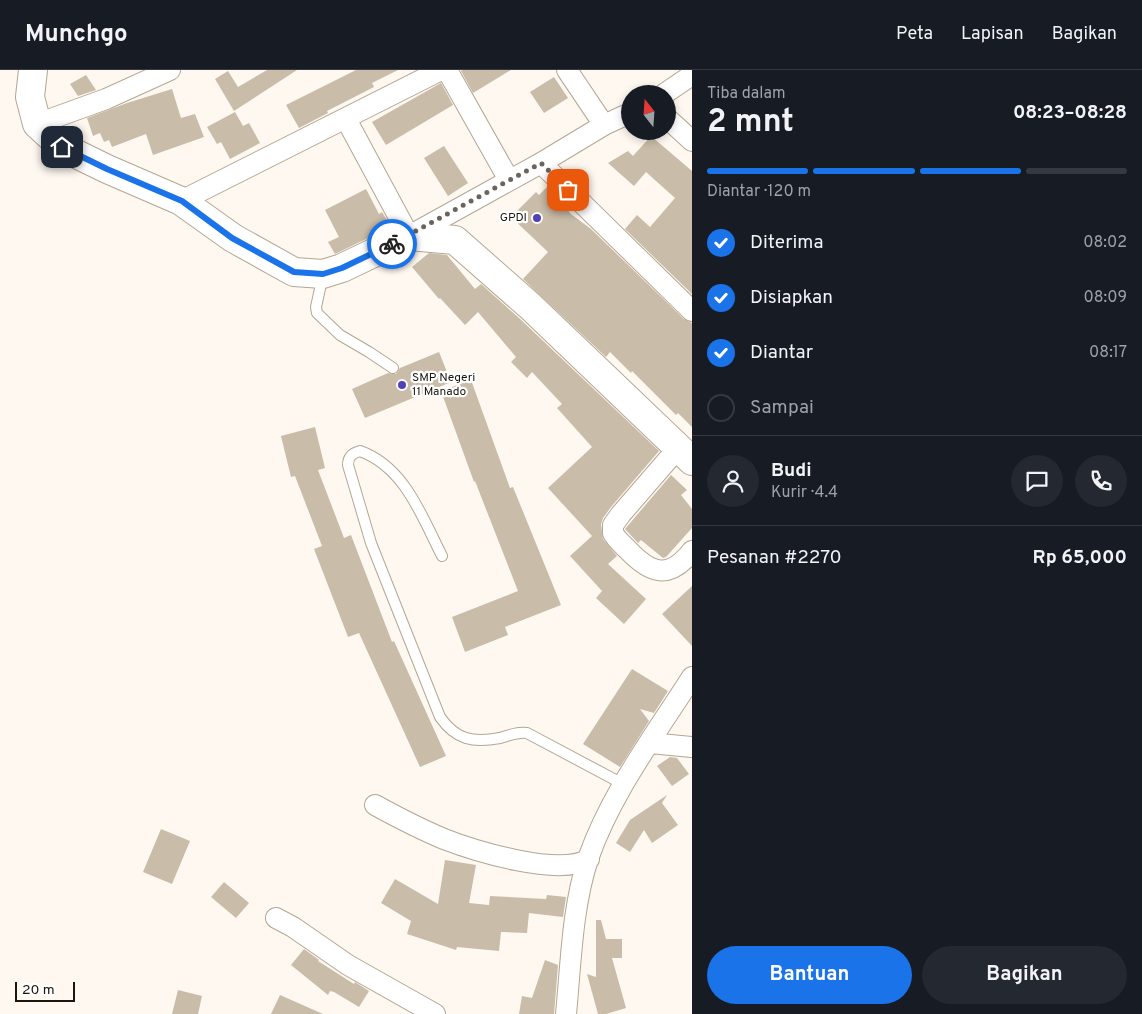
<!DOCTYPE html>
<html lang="id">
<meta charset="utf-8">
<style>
body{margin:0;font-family:Overpass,sans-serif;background:#242831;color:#f1f3f6;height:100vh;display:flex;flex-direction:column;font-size:19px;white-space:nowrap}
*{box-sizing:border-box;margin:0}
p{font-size:16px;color:#9ea1a6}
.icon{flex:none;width:28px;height:28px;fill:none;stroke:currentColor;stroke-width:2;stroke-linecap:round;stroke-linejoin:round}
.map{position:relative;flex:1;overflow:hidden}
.side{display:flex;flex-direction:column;background:#171b24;width:450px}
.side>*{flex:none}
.needle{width:32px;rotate:343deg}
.controls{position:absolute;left:621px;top:15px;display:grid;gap:10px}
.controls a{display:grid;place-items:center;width:55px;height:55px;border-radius:50%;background:#171b24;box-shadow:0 2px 8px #0003;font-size:25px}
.scale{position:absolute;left:15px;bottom:12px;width:60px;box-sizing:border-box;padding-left:5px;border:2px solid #1a150e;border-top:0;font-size:14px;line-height:18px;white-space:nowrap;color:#1a150e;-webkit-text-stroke:4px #fff;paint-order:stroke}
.pin{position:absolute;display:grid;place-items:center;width:42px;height:42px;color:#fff;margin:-21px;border-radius:10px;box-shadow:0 2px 8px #0006}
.courier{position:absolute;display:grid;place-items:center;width:50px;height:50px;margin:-25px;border:4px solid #1a73e8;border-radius:50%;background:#fff;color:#222;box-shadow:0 1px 6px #0007}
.overview em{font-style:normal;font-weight:700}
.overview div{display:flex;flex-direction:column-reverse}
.overview{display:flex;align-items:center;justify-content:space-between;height:85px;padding:0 15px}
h1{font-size:32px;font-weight:700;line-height:38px}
.bar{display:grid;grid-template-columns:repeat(4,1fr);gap:8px 5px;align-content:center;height:60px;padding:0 15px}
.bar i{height:6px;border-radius:4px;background:#363941}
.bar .selected{background:#1a73e8}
.bar p{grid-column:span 4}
.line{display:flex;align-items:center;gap:12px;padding:0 15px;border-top:1px solid #363941}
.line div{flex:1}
.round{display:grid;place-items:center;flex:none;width:52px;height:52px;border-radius:26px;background:#242831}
ol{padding:0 15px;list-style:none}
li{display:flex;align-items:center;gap:15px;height:55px}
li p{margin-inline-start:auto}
li .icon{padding:5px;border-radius:50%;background:#1a73e8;color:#fff;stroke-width:4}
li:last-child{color:#9ea1a6}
li i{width:28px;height:28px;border:2px solid #363941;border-radius:50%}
.button{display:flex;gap:10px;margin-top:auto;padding:10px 15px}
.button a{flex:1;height:58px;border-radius:30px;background:#1a73e8;color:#fff;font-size:20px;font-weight:700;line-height:58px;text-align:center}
.button a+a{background:#242831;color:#f1f3f6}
header{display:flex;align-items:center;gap:30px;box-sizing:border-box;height:70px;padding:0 25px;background:#171b24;border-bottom:1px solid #363941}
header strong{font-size:24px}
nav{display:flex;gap:28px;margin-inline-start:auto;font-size:18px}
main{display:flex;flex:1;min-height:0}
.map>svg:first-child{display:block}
</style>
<header>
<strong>Munchgo</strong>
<nav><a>Peta</a><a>Lapisan</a><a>Bagikan</a></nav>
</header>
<main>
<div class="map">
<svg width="692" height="944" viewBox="0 0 692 944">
<rect width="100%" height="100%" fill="#fef8f0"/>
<path fill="#c9bca8" d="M 267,0 L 297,0 L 234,41 L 215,9 L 228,1 L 238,17 Z
M 356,0 L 398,0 L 372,13 L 374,17 L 327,41 L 328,43 L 299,58 L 286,35 Z
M 462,0 L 511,0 L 473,23 L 461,1 Z
M 86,5 L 96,20 L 78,26 L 70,14 Z
M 554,7 L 568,28 L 544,43 L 530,22 Z
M 441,13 L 453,35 L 386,75 L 372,52 Z
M 172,19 L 181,48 L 195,44 L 204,67 L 153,85 L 146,64 L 112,77 L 109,70 L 104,72 L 100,63 L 93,66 L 87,48 L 127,33 Z
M 235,42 L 243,56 L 249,53 L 260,73 L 230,89 L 221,72 L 217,74 L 207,57 Z
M 651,66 L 692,101 L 692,224 L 625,159 L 637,145 L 650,157 L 675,128 L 646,102 L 634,116 L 608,93 L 628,81 L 633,86 Z
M 444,76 L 468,113 L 448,126 L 424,88 Z
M 548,116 L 562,130 L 560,132 L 571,144 L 591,159 L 684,249 L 692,253 L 692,357 L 678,343 L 676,345 L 632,301 L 631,303 L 610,282 L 606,287 L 523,209 L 548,182 L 511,147 L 536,122 L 539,125 Z
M 366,119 L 379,144 L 382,142 L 391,157 L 335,184 L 328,172 L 339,167 L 325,140 Z
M 429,183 L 447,185 L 475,219 L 481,214 L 519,248 L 659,381 L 611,437 L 603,448 L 601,454 L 603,469 L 617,486 L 608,494 L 646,529 L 624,554 L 596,528 L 602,521 L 570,486 L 592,466 L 548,418 L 592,377 L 557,338 L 562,334 L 532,302 L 527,308 L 511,292 L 516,287 L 478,242 L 465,255 L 440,228 L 439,229 L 412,197 Z
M 439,282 L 451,312 L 365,348 L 352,319 L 388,303 L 396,304 L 400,298 Z
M 471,310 L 510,418 L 513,417 L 561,535 L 505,557 L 508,565 L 465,582 L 452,547 L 518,521 L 475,411 L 474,412 L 441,321 Z
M 315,357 L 325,398 L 318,400 L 344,468 L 351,465 L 392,572 L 394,571 L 446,686 L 420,697 L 359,563 L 348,567 L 314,479 L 322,476 L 295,406 L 291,407 L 281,366 Z
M 671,405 L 687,420 L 681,425 L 692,439 L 692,458 L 666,487 L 663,488 L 641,470 L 638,473 L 625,459 Z
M 692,516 L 692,576 L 662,544 Z
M 632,599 L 668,621 L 654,643 L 640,639 L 649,651 L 620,697 L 583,674 Z
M 670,687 L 677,688 L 689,704 L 672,716 L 657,696 Z
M 667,725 L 662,733 L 678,755 L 652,773 L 644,760 L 630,782 L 616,773 L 630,750 Z
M 161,759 L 190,771 L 172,814 L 143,802 Z
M 445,790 L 476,795 L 469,833 L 489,835 L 490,826 L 546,829 L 547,825 L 566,827 L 563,847 L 529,843 L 527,863 L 501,862 L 499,881 L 457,877 L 456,880 L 407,864 L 411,851 L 381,833 L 395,809 L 438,834 Z
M 224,812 L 249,833 L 236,848 L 211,827 Z
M 596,850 L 601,850 L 606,869 L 622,869 L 622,888 L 612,888 L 626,938 L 606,944 L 598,944 L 587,904 L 596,907 Z
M 304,879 L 319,890 L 318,891 L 354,914 L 355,912 L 369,921 L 359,937 L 334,922 L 330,921 L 328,925 L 291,895 Z
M 545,890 L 558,895 L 554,944 L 519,944 L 522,926 L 532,928 Z
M 178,920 L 202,926 L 198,944 L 172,944 Z
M 280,925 L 323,944 L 271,944 Z"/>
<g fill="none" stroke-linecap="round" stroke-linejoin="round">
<defs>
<path id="lane" d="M 323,205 L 316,237 L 317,243 L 340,265 L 369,282 L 393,298
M 442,486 C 422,447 405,397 360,381 C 352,383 348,387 348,395 L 371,473 L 440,647 C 456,670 473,673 500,668 C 509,665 518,662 527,663 L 623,714"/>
<path id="street" d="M 447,0 L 509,110
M 567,0 L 604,55
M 664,24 L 692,5
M 346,49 L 409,166 L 541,93 L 604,55 L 630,43
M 668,49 L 692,71
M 37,54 L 106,29 L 170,0
M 541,93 L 692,241
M 181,131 L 441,0
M 678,378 L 621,444 L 613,455 L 613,463 C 616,469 623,475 628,480 C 651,504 669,510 692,481
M 650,673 L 692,677
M 375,735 C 397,747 420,759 444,769 C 475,781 559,807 589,789
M 276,848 L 293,857 L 348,895 L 435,944
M 566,944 C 571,893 572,838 588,789 C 611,723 655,665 692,607"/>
<path id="secondary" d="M 33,0 L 30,27 L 37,54 L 62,77 L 107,99 L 181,131 L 233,168 L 294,202 L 323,204 L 342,198 L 409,166 L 455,170 L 530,236 L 692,391"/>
</defs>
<use href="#lane" stroke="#b4a692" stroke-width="12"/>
<use href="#street" stroke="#b4a692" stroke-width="22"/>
<use href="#secondary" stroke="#b4a692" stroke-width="30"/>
<use href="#lane" stroke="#fff" stroke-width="10"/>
<use href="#street" stroke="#fff" stroke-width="20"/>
<use href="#secondary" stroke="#fff" stroke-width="28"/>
</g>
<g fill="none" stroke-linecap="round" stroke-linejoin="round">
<path stroke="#6a645d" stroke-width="5" stroke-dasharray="0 9" d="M 392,174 L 541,93 L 568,120"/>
<path stroke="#1a73e8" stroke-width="6" d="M 62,77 L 107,99 L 182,131 L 232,168 L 294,202 L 323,204 L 342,198 L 392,174"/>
</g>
<g fill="#5042b9" stroke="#fff" stroke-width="2">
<circle cx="537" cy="148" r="5"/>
<circle cx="402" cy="315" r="5"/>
</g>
<g text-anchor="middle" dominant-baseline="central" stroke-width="4.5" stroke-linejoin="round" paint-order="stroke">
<g font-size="12" fill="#1a150e" stroke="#fff" text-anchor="end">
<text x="527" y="148">GPDI</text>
<text x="412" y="308" text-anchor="start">SMP Negeri<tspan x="412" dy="14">11 Manado</tspan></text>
</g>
</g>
</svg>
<div class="controls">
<a><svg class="needle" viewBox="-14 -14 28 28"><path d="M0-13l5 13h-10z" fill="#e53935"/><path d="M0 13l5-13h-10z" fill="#9ea1a6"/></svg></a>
</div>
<div class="scale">20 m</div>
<div class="pin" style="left:568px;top:120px;background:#ea580c"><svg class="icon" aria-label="bag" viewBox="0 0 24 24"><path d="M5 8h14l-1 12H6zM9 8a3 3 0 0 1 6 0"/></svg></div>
<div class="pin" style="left:62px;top:77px;background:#1f2937"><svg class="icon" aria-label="home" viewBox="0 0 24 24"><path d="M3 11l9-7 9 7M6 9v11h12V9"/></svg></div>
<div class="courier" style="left:392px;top:174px"><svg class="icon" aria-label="bike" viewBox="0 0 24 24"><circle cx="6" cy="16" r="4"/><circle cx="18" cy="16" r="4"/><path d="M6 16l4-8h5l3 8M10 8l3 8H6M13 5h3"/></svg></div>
</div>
<section class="side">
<div class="overview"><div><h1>2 mnt</h1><p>Tiba dalam</p></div><em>08:23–08:28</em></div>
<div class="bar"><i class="selected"></i><i class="selected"></i><i class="selected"></i><i></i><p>Diantar · 120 m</p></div>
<ol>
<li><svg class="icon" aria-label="check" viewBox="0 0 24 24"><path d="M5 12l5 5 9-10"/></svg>Diterima<p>08:02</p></li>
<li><svg class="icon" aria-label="check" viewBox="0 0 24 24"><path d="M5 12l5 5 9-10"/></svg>Disiapkan<p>08:09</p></li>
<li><svg class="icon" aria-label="check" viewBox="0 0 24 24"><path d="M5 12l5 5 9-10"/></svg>Diantar<p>08:17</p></li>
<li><i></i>Sampai</li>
</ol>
<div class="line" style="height:90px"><a class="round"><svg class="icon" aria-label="person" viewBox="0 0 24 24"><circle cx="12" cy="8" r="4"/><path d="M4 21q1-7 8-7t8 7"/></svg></a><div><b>Budi</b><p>Kurir · 4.4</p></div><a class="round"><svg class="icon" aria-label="chat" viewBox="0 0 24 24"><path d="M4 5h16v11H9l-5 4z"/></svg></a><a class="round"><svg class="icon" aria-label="phone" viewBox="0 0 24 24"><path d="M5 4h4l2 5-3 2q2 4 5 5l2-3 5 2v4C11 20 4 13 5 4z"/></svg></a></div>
<div class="line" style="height:65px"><div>Pesanan #2270</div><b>Rp 65,000</b></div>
<div class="button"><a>Bantuan</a><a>Bagikan</a></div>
</section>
</main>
